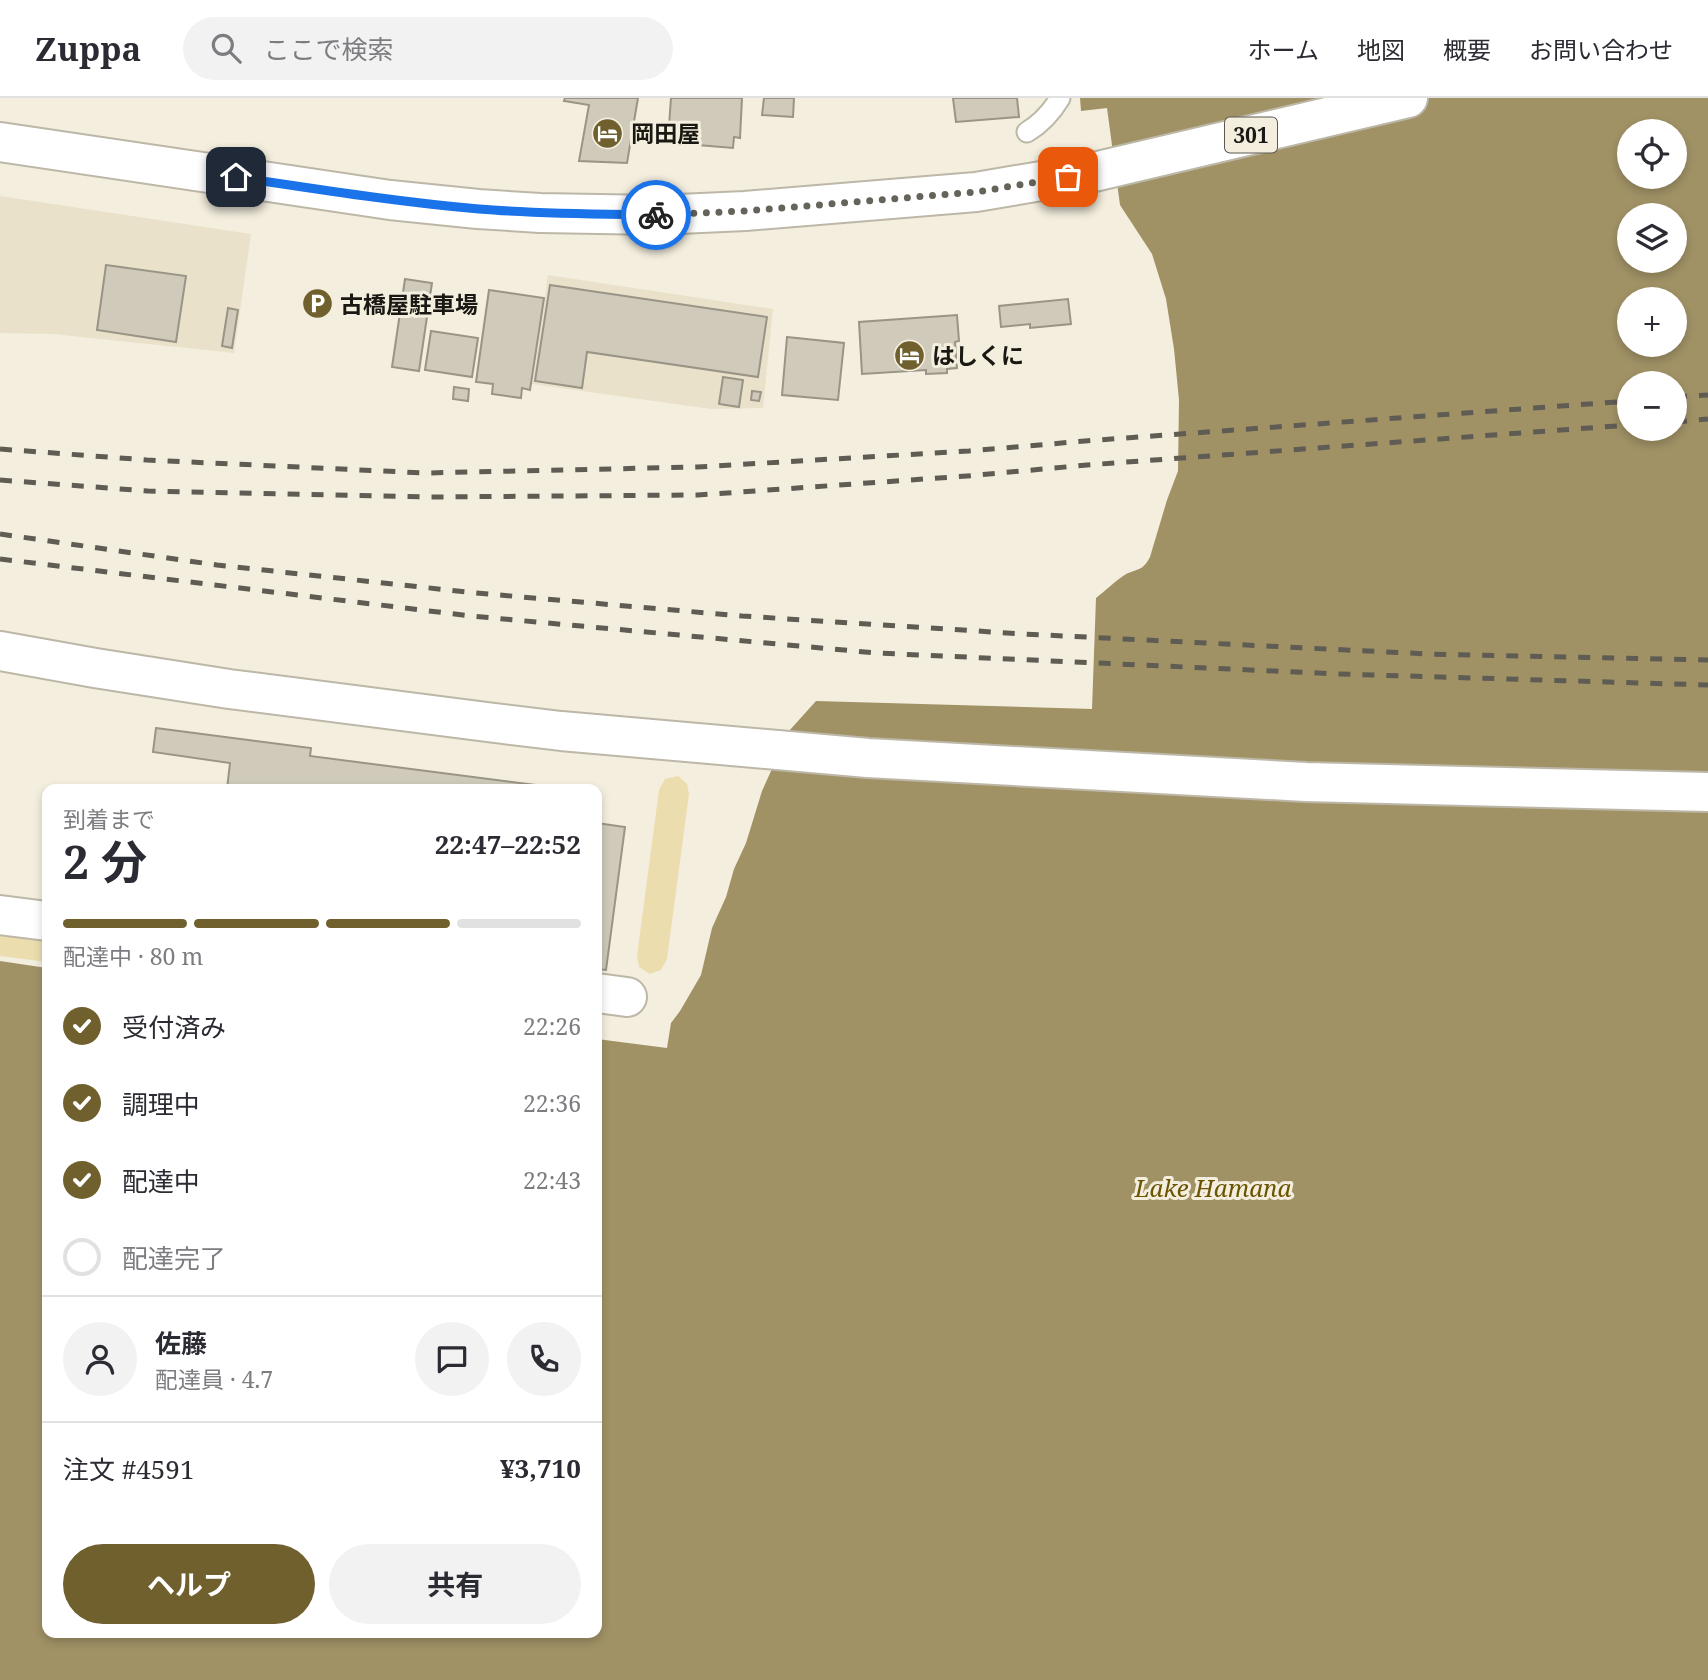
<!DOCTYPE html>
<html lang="ja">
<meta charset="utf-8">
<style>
body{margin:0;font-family:"Noto Serif","Noto Sans JP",serif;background:#f2f2f3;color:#2b2b33;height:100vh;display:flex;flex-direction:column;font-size:26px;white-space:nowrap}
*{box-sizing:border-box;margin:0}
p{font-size:23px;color:#7c7c81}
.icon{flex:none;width:38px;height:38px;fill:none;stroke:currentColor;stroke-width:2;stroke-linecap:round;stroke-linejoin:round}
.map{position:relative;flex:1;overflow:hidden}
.panel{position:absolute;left:42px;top:686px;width:560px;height:854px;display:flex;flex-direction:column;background:#fff;border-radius:14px;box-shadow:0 4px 10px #0003}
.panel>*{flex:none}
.fabs{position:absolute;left:1617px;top:21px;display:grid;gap:14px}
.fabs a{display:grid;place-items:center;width:70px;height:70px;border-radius:50%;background:#fff;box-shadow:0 4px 10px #0003;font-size:35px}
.pin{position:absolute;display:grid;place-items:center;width:60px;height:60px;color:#fff;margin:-30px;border-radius:14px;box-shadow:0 4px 10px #0006}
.courier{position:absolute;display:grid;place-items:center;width:70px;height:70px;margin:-35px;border:5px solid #1a73e8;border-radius:50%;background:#fff;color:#222;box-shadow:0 2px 9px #0007}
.overview em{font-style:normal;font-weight:700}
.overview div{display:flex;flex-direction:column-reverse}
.overview{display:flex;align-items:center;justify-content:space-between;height:119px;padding:0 21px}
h1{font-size:46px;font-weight:700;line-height:52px}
.bar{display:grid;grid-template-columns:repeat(4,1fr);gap:10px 7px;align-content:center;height:84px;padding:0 21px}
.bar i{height:9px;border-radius:5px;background:#e1e1e2}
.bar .current{background:#70602e}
.bar p{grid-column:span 4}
.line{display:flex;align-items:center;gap:18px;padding:0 21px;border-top:2px solid #e1e1e2}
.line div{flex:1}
.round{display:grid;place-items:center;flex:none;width:74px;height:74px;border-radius:37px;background:#f2f2f3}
ol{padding:0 21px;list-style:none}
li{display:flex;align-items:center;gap:21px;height:77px}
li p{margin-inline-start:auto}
li .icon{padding:7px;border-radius:50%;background:#70602e;color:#fff;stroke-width:4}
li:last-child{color:#7c7c81}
li i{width:38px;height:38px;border:4px solid #e1e1e2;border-radius:50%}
.action{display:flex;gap:14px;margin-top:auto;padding:14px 21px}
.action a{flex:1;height:80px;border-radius:42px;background:#70602e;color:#fff;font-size:28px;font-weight:700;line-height:80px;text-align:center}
.action a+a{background:#f2f2f3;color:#2b2b33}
header{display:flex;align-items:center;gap:42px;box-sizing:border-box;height:98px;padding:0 35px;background:#fff;border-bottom:2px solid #e1e1e2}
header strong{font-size:33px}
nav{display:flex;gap:38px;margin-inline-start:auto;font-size:24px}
.search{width:490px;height:63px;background:#f2f2f3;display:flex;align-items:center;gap:18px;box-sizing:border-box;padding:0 24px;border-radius:38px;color:#7c7c81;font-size:26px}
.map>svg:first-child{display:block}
</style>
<header>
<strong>Zuppa</strong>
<div class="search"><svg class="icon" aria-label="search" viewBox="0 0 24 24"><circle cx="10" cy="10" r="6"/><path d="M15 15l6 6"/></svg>ここで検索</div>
<nav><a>ホーム</a><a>地図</a><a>概要</a><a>お問い合わせ</a></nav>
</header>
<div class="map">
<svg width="1708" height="1582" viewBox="0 0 1708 1582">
<rect width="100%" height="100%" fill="#f4eede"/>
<path fill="#e9e1ca" d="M 0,98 L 251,136 L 234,255 L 53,236 L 0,235 Z
M 548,177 L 773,211 L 763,310 L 711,311 L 532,286 Z"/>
<path fill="#ecddaf" d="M 678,678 L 687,686 L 689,696 L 667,861 L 661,872 L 650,876 L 639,869 L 637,858 L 659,692 L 665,681 Z
M 0,831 L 47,837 L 47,864 L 0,858 Z"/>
<path fill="#a19266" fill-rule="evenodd" d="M 1080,0 L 1708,0 L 1708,1582 L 0,1582 L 0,863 L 47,870 L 47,1535 L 597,1535 L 597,941 L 667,950 L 671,925 L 680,913 L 701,877 L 712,830 L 726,799 L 734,771 L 746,745 L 762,693 L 789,633 L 816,603 L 1092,611 L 1096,500 C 1105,493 1114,484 1123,478 C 1135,470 1142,475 1150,459 L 1167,402 L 1178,373 L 1179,302 L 1174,251 L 1166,201 L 1152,156 L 1120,107 L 1107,10 L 1081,13 ZM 1629,33 L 1675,33 L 1675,79 L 1629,79 ZM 1629,117 L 1675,117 L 1675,163 L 1629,163 ZM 1629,201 L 1675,201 L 1675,247 L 1629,247 ZM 1629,285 L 1675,285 L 1675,331 L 1629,331 Z"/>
<path fill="#cfcaba" stroke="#999485" stroke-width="2" d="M 565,0 L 638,0 L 627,65 L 579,63 L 589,7 L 564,3 Z
M 671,0 L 742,0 L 740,40 L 734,39 L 733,50 L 674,45 L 675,29 L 669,28 Z
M 764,0 L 794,0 L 793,19 L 762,17 Z
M 953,0 L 1017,0 L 1019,19 L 956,24 Z
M 106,167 L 186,178 L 176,244 L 97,232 Z
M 405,181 L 432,185 L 419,273 L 392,269 Z
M 550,187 L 767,219 L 758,279 L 587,254 L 582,290 L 535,283 Z
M 489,192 L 544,200 L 530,292 L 522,290 L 521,300 L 492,296 L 493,286 L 476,284 Z
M 1068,201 L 1071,226 L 1030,230 L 1030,226 L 1001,229 L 999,208 Z
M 228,210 L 238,212 L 232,250 L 222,248 Z
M 957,217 L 959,243 L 955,244 L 957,270 L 947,271 L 947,275 L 926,276 L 926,272 L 862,276 L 859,224 Z
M 431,233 L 478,240 L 472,279 L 425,272 Z
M 787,239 L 844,245 L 838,302 L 782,297 Z
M 723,279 L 743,282 L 739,309 L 719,306 Z
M 454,289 L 469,291 L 468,303 L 453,301 Z
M 752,293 L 761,294 L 759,303 L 751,302 Z
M 156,630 L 311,650 L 310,658 L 567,691 L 227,691 L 230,665 L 153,654 Z
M 597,725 L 625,729 L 606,872 L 597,871 Z"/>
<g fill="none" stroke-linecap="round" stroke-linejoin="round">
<defs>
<path id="lane" d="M 1027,34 C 1042,25 1051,15 1060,0"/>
<path id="street" d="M 0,817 L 47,823
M 597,895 L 627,899"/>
<path id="secondary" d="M 0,553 L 95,570 L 229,591 L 487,624 L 561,633 L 868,660 L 1306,684 L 1708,694"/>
<path id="highway" d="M 0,44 L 390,102 L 478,111 L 540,115 L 657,117 L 745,113 L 976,94 L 1094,74 L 1408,0"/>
</defs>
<use href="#lane" stroke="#bcb7a7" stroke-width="23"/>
<use href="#street" stroke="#bcb7a7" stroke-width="42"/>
<use href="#secondary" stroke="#bcb7a7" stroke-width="42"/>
<use href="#highway" stroke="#bcb7a7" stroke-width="42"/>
<use href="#lane" stroke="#fff" stroke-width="19"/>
<use href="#street" stroke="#fff" stroke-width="38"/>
<use href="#secondary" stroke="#fff" stroke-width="38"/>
<use href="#highway" stroke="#fff" stroke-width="38"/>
<path stroke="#5f5c53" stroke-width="5" stroke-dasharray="12 12" stroke-linecap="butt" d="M 1675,299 L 1708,297
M 1675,324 L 1708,321
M 0,351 L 147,362 L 426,375 L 697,369 L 969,353 L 1085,343 L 1629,303
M 0,382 L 148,393 L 428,399 L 698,397 L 967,378 L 1087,367 L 1629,327
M 0,436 L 217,467 L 476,495 L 742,518 L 1024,536 L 1428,556 L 1708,562
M 0,461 L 471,518 L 876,555 L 1340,576 L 1708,587"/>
</g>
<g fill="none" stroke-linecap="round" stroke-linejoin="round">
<path stroke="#66635a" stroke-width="7" stroke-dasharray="0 12.6" d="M 656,117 L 745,113 L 976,94 L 1068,79"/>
<path stroke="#1a73e8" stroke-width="9" d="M 236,79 C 317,91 398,104 479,111 C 538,116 597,116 656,117"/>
</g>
<defs>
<symbol id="hotel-disc" viewBox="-11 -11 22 22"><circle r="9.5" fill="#70602e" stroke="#f4eede"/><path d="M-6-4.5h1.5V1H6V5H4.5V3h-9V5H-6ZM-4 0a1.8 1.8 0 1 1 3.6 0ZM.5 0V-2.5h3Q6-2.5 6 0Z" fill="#fff"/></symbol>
<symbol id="parking-disc" viewBox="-11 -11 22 22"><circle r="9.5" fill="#70602e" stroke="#f4eede"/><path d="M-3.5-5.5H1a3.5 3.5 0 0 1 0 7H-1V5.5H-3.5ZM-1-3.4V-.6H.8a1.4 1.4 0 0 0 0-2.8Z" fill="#fff"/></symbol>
</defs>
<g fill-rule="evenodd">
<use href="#hotel-disc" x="590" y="18" width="35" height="35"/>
<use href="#parking-disc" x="300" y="188" width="35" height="35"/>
<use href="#hotel-disc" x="892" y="240" width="35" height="35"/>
</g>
<g text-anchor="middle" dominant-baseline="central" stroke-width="6" stroke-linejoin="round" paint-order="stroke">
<rect fill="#f4eede" stroke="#5b5850" stroke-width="2" x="1225" y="19.5" width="52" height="35" rx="5"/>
<g font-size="21" font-weight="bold" fill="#1a1813">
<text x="1251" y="37">301</text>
</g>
<g font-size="23" font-weight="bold" fill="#1a1813" stroke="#f4eede" text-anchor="start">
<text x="631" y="35">岡田屋</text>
<text x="340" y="206">古橋屋駐車場</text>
<text x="932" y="257">はしくに</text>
</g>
<g font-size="24" font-style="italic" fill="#6b5503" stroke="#f4eede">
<text x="1213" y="1089">Lake Hamana</text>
</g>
</g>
</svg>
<div class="fabs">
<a><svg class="icon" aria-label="locate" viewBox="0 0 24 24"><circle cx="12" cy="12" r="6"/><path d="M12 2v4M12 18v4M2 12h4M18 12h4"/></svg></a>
<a><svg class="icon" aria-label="layers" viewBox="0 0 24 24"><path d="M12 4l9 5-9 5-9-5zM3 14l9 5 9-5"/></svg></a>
<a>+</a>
<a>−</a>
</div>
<div class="pin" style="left:1068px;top:79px;background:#ea580c"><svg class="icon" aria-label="bag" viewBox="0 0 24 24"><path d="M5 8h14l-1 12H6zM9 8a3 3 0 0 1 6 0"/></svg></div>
<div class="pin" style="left:236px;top:79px;background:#1f2937"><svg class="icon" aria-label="home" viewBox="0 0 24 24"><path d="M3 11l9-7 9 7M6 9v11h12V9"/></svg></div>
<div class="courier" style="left:656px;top:117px"><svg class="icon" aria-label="bike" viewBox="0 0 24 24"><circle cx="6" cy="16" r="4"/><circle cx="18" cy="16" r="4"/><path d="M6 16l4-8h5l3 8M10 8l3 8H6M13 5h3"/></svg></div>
<section class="panel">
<div class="overview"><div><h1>2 分</h1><p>到着まで</p></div><em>22:47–22:52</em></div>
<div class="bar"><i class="current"></i><i class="current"></i><i class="current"></i><i></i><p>配達中 · 80 m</p></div>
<ol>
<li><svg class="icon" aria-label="check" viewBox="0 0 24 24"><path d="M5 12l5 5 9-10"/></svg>受付済み<p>22:26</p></li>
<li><svg class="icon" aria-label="check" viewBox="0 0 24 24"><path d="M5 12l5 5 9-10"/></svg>調理中<p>22:36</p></li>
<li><svg class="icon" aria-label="check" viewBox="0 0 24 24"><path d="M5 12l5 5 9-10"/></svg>配達中<p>22:43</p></li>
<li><i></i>配達完了</li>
</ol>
<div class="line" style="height:126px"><a class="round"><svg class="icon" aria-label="person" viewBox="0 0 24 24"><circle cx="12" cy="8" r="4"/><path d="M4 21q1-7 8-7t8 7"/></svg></a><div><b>佐藤</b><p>配達員 · 4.7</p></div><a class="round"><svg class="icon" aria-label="chat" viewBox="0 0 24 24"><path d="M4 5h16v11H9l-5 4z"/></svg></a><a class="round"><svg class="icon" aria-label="phone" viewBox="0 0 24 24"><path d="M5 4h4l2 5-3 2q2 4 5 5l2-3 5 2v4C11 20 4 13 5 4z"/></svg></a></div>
<div class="line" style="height:91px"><div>注文 #4591</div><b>¥3,710</b></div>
<div class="action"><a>ヘルプ</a><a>共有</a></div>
</section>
</div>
